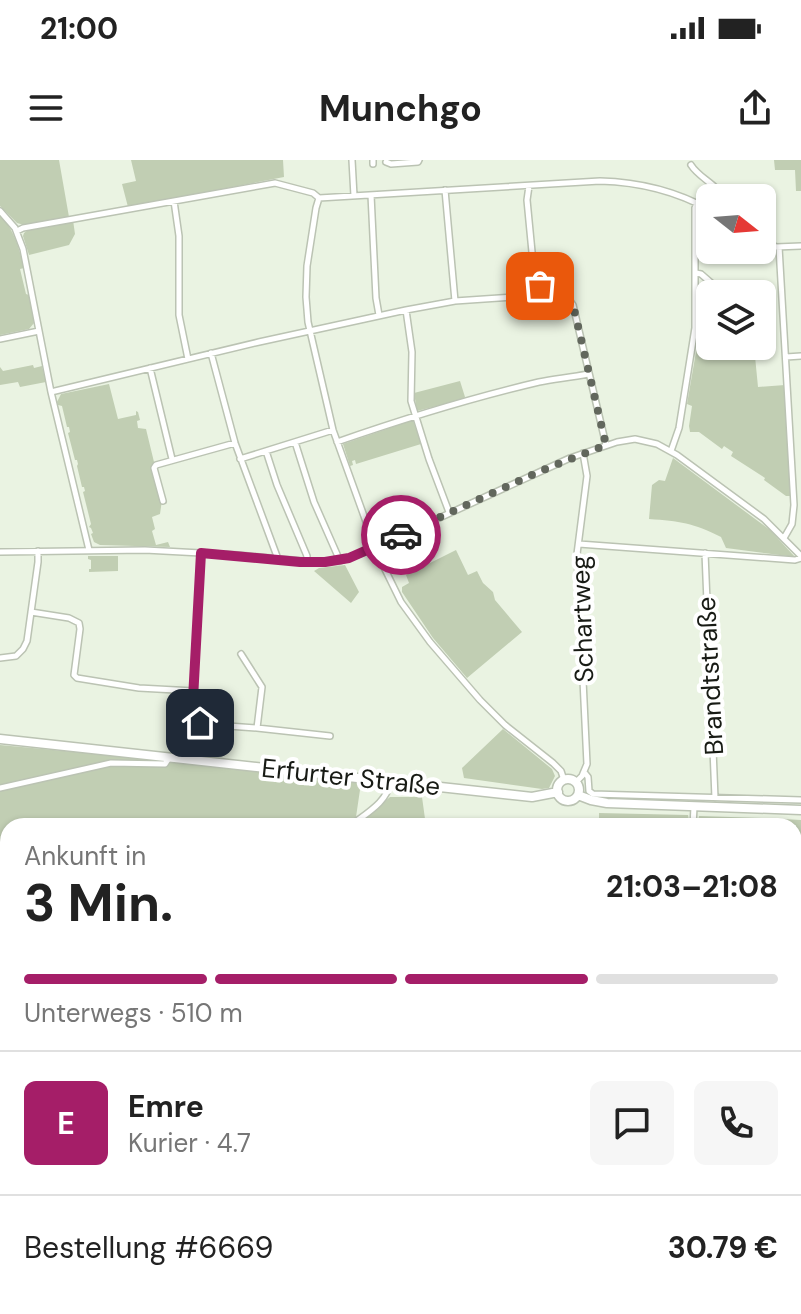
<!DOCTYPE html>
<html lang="de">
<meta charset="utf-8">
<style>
body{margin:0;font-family:"DM Sans",sans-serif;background:#f6f6f6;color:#222;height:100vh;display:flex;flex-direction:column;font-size:30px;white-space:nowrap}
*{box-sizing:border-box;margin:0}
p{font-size:26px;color:#767676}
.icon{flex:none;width:44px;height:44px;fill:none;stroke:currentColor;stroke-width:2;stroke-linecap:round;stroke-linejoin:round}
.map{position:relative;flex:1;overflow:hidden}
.details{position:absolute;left:0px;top:658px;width:802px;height:496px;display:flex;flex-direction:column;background:#fff;border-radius:24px 24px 0 0;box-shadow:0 2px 6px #0004}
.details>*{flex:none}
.needle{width:52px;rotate:107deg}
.controls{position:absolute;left:696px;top:24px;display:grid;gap:16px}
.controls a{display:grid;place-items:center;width:80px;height:80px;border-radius:12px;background:#fff;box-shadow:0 2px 6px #0004;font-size:40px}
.pin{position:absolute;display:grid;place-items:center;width:68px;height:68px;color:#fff;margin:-34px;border-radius:16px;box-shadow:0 4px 12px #0006}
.courier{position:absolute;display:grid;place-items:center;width:80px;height:80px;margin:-40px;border:6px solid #a51e68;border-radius:50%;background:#fff;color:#222;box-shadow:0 2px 10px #0007}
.summary em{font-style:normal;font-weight:700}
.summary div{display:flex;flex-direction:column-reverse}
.summary{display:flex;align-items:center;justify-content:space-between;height:136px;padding:0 24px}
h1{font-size:52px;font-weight:700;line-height:60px}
.bar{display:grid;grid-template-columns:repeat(4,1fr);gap:12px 8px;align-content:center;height:96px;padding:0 24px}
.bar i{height:10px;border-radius:6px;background:#e0e0e0}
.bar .on{background:#a51e68}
.bar p{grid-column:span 4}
.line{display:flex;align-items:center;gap:20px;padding:0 24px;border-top:2px solid #e0e0e0}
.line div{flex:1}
.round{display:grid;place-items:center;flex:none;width:84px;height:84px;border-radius:12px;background:#f6f6f6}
.status{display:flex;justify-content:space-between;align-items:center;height:56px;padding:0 40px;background:#fff;direction:ltr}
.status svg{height:22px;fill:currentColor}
header{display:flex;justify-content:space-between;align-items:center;height:104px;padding:0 24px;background:#fff;font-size:36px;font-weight:700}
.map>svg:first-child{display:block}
</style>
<div class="status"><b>21:00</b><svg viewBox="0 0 49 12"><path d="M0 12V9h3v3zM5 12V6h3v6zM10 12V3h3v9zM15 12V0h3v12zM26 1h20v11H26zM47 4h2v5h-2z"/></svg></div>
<header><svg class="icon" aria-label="menu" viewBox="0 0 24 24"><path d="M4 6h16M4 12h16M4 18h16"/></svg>Munchgo<svg class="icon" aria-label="share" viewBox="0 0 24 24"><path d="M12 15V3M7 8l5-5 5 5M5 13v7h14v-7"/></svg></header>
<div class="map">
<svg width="801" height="1154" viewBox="0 0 801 1154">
<rect width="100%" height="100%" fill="#eaf3e2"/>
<path fill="#c1ceb3" d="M 0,0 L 59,0 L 69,57 L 24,65 L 17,63 L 0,46 Z
M 131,0 L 283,0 L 284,17 L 128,47 L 122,24 L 136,21 Z
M 774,0 L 801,0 L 801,31 L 796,31 L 795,10 L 775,10 Z
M 0,55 C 15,71 19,88 24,108 L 20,109 L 26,134 L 29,135 L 34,163 L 29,169 L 0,175 Z
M 73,60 L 75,74 L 69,85 L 29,95 L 23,76 L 24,73 L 28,70 Z
M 697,186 L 715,189 L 716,186 L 754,186 L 758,227 L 785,225 L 791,336 L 786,336 L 764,320 L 765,318 L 731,296 L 733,292 L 724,286 L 722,289 L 699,272 L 690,272 L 689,266 L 692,246 L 687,244 Z
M 33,205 L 34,208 L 42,206 L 46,222 L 20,227 L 18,222 L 0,225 L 0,207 L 3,211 Z
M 460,221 L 465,237 L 464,239 L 417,251 L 414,233 Z
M 109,224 L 118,259 L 136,255 L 136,251 L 138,252 L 140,260 L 137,261 L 138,268 L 146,269 L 154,302 L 153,306 L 162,340 L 160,354 L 152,357 L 155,369 L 152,371 L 156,385 L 168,382 L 170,387 L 100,385 L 94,382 L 91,374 L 93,373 L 91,368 L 89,367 L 91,364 L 83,332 L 85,331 L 84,327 L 82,327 L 77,306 L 78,304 L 77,300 L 75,300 L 68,273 L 70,272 L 69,267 L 67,267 L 62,246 L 58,245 L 57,242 L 61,234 Z
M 413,260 L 421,284 L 356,304 L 355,300 L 352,301 L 353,305 L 350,306 L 343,284 Z
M 673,298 L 770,370 L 795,397 L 726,388 L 721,377 C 693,363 680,361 649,359 L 652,325 L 659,320 L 665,321 Z
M 456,390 L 468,415 L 477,411 L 483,423 L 493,432 L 495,440 L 522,472 L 467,518 L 433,478 L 402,432 L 402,427 L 409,423 L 406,415 Z
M 88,396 L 118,396 L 118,411 L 89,412 L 89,409 L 91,409 L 91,400 L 88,399 Z
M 345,405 L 359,432 L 351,443 L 314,411 L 319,408 Z
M 503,569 L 552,609 L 555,616 L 549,628 L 542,629 L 464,618 L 462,608 Z
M 0,585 L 172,601 L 361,623 L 356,657 L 345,666 L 8,666 L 8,784 L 0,786 Z
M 390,637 L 422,637 L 426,666 L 356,666 Z
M 599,653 L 688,655 L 690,666 L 652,666 L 651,664 L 632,664 L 632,666 L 599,666 Z
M 699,656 L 762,658 L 755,666 L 751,666 L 751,664 L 738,663 L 737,666 L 697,666 Z
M 765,658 L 801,660 L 801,676 L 794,676 L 796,674 L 796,665 L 757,666 Z
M 794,710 L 801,710 L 801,756 L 799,756 L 798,758 L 794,758 Z
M 794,765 L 801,765 L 801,820 L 794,820 L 794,816 L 797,813 L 798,801 L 794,798 Z
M 0,1111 L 8,1113 L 8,1146 L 11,1154 L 0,1154 Z
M 319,1146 L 542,1146 L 539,1154 L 318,1154 Z"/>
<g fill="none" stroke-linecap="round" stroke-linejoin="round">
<defs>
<path id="minor" d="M 352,0 L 354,36
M 373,0 L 373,4
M 386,2 L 391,4 L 418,2 L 419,0
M 691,5 C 699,18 717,24 723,38
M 529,26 L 527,40 L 532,92 L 542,135
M 445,30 L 455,141
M 371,35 L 376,138 L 379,155
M 319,38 L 316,48 L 307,106 L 306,137 L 308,162 L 333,270 L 378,395 L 401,442 L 430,482 L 480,540 L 505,565 L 553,603 L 561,611 L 564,620
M 319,38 L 600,21 C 638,22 676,31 710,50
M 174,41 L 179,76 L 179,155 L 188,199
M 0,51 L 15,68 L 23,89 L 51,232 L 89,390
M 17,71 L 23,68 L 275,23 L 313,33 L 319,38
M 762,79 L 776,87 L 801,86
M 779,87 L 794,345 L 792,364 L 784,378
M 696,113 L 701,114 L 724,134
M 406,150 L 412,192 L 411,241 L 429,299 L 449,352
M 0,179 L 39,171
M 211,193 L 235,283 L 278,399
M 786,197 L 801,196
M 150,208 L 172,299
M 51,232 L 259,182 L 406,150 L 455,141 L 555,134 L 568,138 L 573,145 L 606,285
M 295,282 L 314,342 L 340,401
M 337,282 C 403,259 471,238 539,222 C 556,219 572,217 588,214
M 266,291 L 277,325 L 307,396 L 306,402
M 671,291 L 679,268 L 695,168 L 695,48 L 697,43
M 240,299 L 333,270
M 163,341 L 154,308 L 156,305 L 235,283
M 579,384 L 795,400 L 801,398
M 0,392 L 145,390 L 238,395 L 314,402 L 340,401 L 365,392 L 570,298 L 617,282 L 635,279 L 657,284 L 677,295 L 764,359 L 801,396
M 705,393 L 715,638
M 31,452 L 69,458 L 79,463 L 80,469 L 74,515 L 77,518 L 139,528 L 194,531
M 241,494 L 262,527 L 257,568
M 0,498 L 16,496 L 23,489 L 27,481 L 38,402 L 38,391
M 192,557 L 201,393
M 200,564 L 199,570 L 194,573 L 188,572 L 184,567 L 185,561 L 192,557 L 198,559 L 200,564 L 257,568 L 330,576
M 584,612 L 588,617 L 589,631 L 593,634 L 801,640
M 576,622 L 582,616 L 587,604 L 577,394 L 587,316 L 583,293
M 0,628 L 111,603 L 165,604 L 169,598
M 350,666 C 365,654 388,642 390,622
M 693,666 L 694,647
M 794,696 L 801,697
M 794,824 L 801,824
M 794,871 L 801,869
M 0,909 L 8,904
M 0,967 L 8,964
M 794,976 L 801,970
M 794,1071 L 801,1070
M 0,1073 L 7,1020
M 322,1154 L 323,1146
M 594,1154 L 597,1146
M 636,1154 L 640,1146
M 672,1154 L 676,1146
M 753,1154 L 756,1146"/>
<path id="secondary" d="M 0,579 L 532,637 L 558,632
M557 630a11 11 0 1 1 22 0a11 11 0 1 1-22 0Z
M 578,635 L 591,640 L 607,643 L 801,650"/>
</defs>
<use href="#minor" stroke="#bbc3b3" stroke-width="8"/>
<use href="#secondary" stroke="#bbc3b3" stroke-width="11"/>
<use href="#minor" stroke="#fff" stroke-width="5"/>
<use href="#secondary" stroke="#fff" stroke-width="8"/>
</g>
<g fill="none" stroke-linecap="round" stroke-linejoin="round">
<path stroke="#62675d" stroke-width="8" stroke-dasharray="0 14.4" d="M 401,375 L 543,310 L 606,285 L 573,145 L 564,136 L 542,135 L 540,126"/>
<path stroke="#a51e68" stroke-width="10" d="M 200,563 L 196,558 L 192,557 L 201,393 L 300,402 L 325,402 L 349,398 L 401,375"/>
</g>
<g text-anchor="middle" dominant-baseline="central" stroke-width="8" stroke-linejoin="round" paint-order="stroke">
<g font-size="26" fill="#181b15" stroke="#fff">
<text transform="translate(582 459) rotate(-92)">Schartweg</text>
<text transform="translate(710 516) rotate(-93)">Brandtstraße</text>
<text transform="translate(351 617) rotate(6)">Erfurter Straße</text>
</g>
</g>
</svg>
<div class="controls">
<a><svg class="needle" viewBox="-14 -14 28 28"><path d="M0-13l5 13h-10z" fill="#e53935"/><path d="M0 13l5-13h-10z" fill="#767676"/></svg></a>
<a><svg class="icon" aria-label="layers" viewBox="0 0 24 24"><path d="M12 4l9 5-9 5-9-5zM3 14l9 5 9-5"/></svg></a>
</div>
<div class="pin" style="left:540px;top:126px;background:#ea580c"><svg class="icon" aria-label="bag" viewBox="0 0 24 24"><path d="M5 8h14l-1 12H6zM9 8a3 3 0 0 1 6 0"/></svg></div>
<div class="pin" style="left:200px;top:563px;background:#1f2937"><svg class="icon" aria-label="home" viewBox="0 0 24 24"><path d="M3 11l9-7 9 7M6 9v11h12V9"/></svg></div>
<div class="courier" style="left:401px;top:375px"><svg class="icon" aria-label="car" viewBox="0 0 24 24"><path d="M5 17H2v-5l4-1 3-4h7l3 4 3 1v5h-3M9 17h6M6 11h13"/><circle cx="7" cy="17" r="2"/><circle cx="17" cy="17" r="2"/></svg></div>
<section class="details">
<div class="summary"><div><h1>3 Min.</h1><p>Ankunft in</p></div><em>21:03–21:08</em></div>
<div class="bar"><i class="on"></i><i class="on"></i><i class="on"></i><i></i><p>Unterwegs · 510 m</p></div>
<div class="line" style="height:144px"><b class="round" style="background:#a51e68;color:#fff">E</b><div><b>Emre</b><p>Kurier · 4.7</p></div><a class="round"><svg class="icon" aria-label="chat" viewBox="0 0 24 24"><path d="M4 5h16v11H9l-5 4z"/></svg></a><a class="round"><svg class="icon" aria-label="phone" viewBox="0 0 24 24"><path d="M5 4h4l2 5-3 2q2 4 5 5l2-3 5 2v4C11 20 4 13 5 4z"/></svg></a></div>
<div class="line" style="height:104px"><div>Bestellung #6669</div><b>30.79 €</b></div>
</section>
</div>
